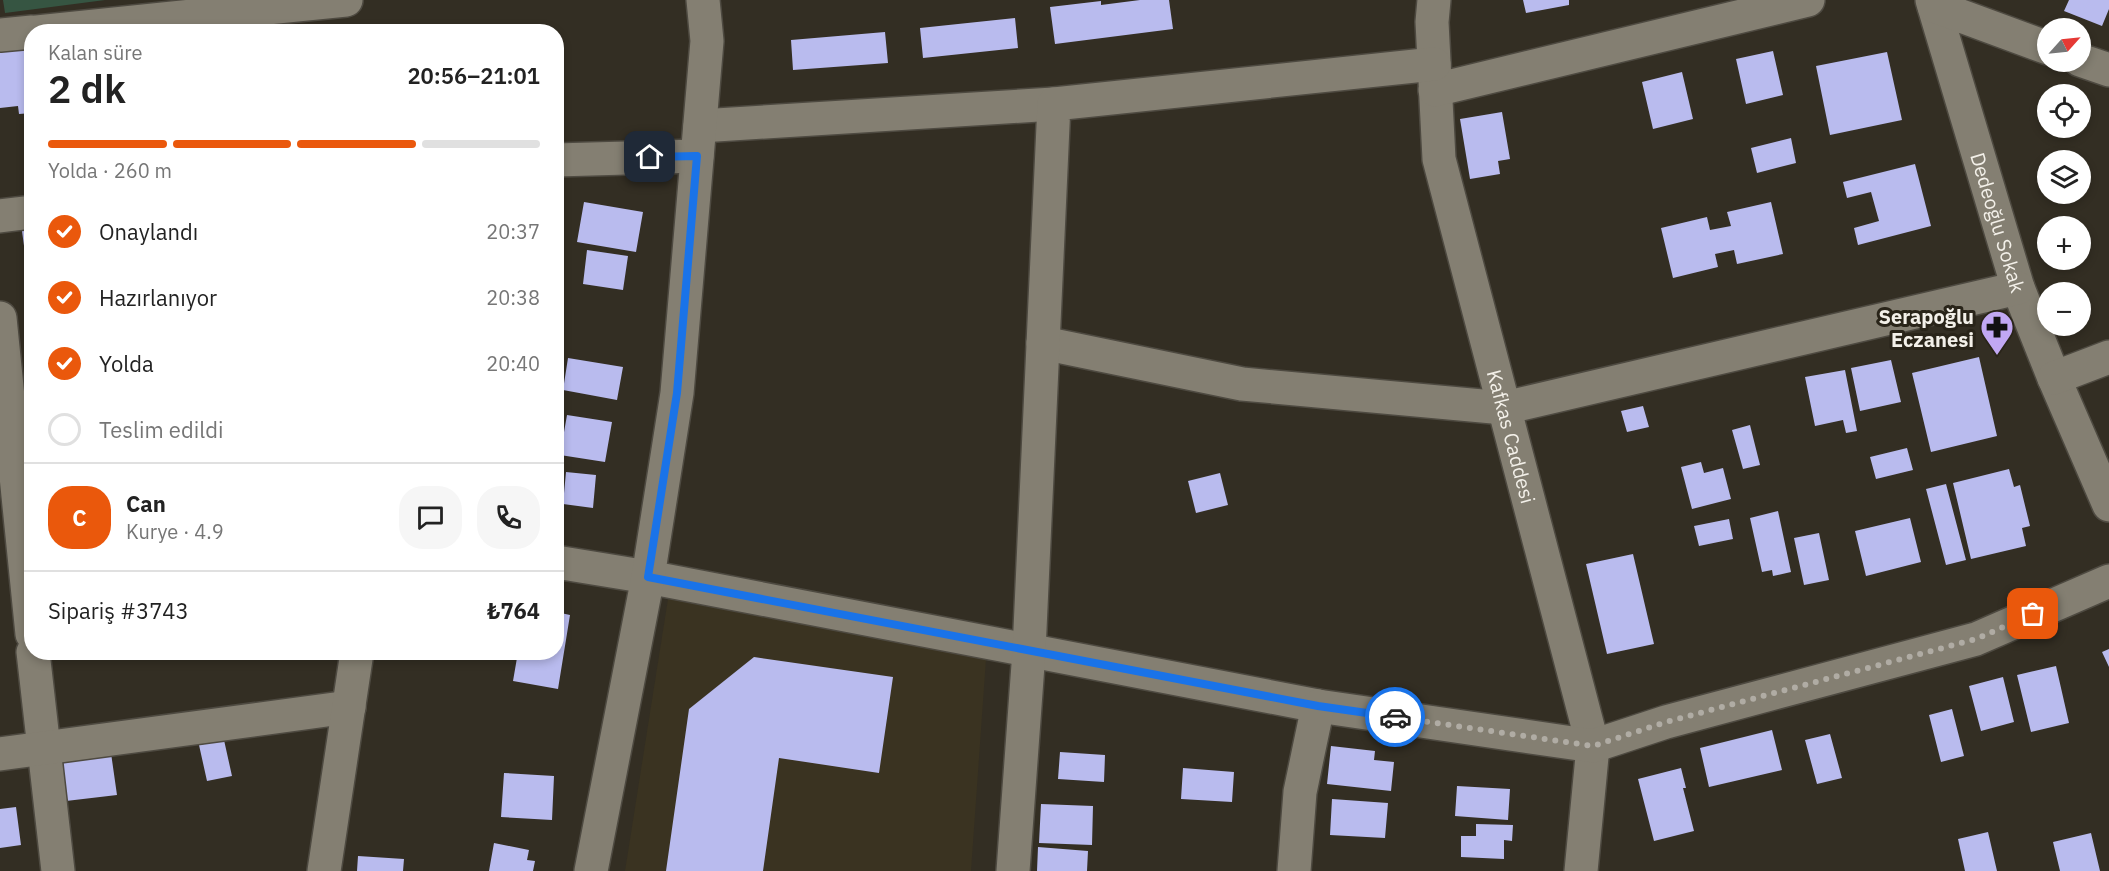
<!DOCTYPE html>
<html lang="tr">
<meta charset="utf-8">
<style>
body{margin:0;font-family:"IBM Plex Sans",sans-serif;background:#f6f6f6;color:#222;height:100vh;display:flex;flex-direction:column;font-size:22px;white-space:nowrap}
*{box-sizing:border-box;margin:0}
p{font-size:20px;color:#767676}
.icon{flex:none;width:33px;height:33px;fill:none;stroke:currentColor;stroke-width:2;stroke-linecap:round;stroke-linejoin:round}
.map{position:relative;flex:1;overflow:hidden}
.panel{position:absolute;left:24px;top:24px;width:540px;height:636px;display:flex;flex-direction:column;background:#fff;border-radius:24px;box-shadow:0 3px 9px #0003}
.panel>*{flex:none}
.needle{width:39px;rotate:63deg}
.controls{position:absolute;left:2037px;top:18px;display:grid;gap:12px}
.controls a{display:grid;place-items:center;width:54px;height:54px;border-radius:50%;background:#fff;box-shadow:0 3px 9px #0003;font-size:30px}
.pin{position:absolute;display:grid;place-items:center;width:51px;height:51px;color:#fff;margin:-26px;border-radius:12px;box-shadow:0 3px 9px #0006}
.courier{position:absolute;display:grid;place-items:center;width:60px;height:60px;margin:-30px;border:4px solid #1a73e8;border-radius:50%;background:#fff;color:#222;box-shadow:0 2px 8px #0007}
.summary em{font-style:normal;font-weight:600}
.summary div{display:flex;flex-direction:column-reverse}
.summary{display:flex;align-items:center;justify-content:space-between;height:102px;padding:0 24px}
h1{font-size:39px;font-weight:600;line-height:45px}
.bar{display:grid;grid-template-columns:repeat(4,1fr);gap:9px 6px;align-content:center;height:72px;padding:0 24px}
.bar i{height:8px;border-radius:4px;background:#e0e0e0}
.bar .on{background:#ea580c}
.bar p{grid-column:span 4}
.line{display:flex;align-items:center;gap:15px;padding:0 24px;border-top:2px solid #e0e0e0}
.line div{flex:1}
.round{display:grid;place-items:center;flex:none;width:63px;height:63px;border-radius:24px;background:#f6f6f6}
ol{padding:0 24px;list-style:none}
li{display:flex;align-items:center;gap:18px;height:66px}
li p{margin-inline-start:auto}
li .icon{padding:6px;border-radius:50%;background:#ea580c;color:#fff;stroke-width:4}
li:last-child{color:#767676}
li i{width:33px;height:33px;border:3px solid #e0e0e0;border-radius:50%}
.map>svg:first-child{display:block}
</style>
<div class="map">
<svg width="2109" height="871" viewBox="0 0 2109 871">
<rect width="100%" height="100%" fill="#332e23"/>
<path fill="#3a3321" d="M 668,599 L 986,659 L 971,871 L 625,871 Z"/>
<path fill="#365542" d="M 3,0 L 105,0 L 5,13 Z"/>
<path fill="#b9bbee" d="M 1140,0 L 1169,0 L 1173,29 L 1055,44 L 1050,7 L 1101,1 L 1101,5 Z
M 1523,0 L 1569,0 L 1569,5 L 1526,13 Z
M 2069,0 L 2109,0 L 2109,9 L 2102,26 L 2064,11 Z
M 1015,18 L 1018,48 L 923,58 L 920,28 Z
M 885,32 L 888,63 L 793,70 L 791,40 Z
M 30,48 L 32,113 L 19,114 L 18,106 L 0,108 L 0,52 Z
M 1773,51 L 1783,95 L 1746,104 L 1736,59 Z
M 1887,52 L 1902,120 L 1830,135 L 1816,66 Z
M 1682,72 L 1693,119 L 1653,129 L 1642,82 Z
M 1502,112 L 1510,159 L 1498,161 L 1500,174 L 1470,179 L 1460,119 Z
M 1791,138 L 1796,163 L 1757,173 L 1751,148 Z
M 1915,164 L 1931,226 L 1858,245 L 1854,228 L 1879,221 L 1871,192 L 1847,198 L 1843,182 Z
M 584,202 L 643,212 L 636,252 L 577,242 Z
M 1771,202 L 1783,254 L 1737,264 L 1734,250 L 1715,254 L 1718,267 L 1673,278 L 1661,228 L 1707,217 L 1710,230 L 1731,226 L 1727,212 Z
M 32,230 L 32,268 L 27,268 L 22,231 Z
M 587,250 L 628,256 L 623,290 L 583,284 Z
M 1979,357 L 1997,436 L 1931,452 L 1912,373 Z
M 568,358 L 623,367 L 617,400 L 563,390 Z
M 1891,360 L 1901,402 L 1860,411 L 1851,368 Z
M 1845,370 L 1857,431 L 1846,433 L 1843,420 L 1815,426 L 1805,377 Z
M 32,405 L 32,456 L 30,456 L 25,406 Z
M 1643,406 L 1649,427 L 1627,432 L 1621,411 Z
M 567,415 L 612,422 L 605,462 L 560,455 Z
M 1750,425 L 1760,465 L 1743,469 L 1732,430 Z
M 1907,448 L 1913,470 L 1876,479 L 1870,457 Z
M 1701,462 L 1704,473 L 1723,468 L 1731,499 L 1692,509 L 1681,467 Z
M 2009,469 L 2014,487 L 2020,485 L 2030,526 L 2022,528 L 2026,546 L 1971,559 L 1953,483 Z
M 566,472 L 596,475 L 593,508 L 563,504 Z
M 1220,473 L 1228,505 L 1196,513 L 1188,481 Z
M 1946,484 L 1966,560 L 1946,565 L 1926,489 Z
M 1778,511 L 1791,572 L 1773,576 L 1772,570 L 1762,572 L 1750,518 Z
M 1910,518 L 1921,562 L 1866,576 L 1855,531 Z
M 1729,519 L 1733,539 L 1699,546 L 1694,526 Z
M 1819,533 L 1829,580 L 1804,585 L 1794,538 Z
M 1633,554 L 1654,644 L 1607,654 L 1586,564 Z
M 556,612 L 570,615 L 558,689 L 513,681 L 518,652 L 556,652 Z
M 2109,649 L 2109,667 L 2102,652 Z
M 754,657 L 893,677 L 879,773 L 779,758 L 763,871 L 666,871 L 689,709 Z
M 2056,666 L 2069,723 L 2031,732 L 2017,675 Z
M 2003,677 L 2014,722 L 1981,731 L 1969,686 Z
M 1952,709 L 1964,756 L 1941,762 L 1929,715 Z
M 1772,730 L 1782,770 L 1709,787 L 1700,748 Z
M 1830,734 L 1842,778 L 1817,784 L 1805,740 Z
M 224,740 L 232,776 L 207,781 L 199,745 Z
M 1331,746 L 1375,751 L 1374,760 L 1394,762 L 1391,791 L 1327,784 Z
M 1060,752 L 1105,755 L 1104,782 L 1058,779 Z
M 111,753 L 117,795 L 66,801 L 61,760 Z
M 1183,768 L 1234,772 L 1232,802 L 1181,799 Z
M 1681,768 L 1686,788 L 1683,788 L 1694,831 L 1654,841 L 1638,779 Z
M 504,773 L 554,776 L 552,820 L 501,817 Z
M 1457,786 L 1510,789 L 1508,820 L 1455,816 Z
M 1332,799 L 1388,803 L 1385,838 L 1330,835 Z
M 1041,804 L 1093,806 L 1092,845 L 1039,843 Z
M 16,807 L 21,845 L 0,848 L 0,809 Z
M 1476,824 L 1513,825 L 1512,841 L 1504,840 L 1504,859 L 1461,857 L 1461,836 L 1476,836 Z
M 1988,832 L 1997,871 L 1965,871 L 1958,839 Z
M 2091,833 L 2100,871 L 2060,871 L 2053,842 Z
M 494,843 L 529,850 L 527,860 L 535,861 L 533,871 L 489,871 Z
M 1038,847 L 1088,851 L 1087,871 L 1037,871 Z
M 358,856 L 404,859 L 403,871 L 357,871 Z"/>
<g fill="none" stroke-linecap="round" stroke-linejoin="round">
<defs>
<g id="minor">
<path id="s1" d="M 1434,0 L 1432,22 L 1439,159 L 1593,746 L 1581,871"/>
<path id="s2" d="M 1932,0 L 2018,288 L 2054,378 L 2109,505"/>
<path d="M 1934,6 L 2048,48"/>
<path d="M 37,32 L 346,0"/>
<path d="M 0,35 L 32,32"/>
<path d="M 2080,60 L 2109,70"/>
<path d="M 1435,90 L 1808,0"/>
<path d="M 700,126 L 1054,104"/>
<path d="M 556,160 L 697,156"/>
<path d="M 0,216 L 32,212"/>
<path d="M 0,318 L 32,634"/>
<path d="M 1043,343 L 1242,384 L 1504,408 L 2018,288"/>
<path d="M 2054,378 L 2109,357"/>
<path d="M 556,562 L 648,577 L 1318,706 L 1593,746 L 1666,722 L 1976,639 L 2109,581"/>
<path d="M 33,652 L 58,871"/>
<path d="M 0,754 L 349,707"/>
<path d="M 324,871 L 357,652"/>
<path d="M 591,871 L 648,577 L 677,393 L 707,41 L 703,0"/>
<path d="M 1013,871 L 1029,651 L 1054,104 L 1434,64"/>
<path d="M 1294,871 L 1300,792 L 1318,706"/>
</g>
</defs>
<use href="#minor" stroke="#4e4a41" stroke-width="36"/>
<use href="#minor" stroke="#847f72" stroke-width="33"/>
</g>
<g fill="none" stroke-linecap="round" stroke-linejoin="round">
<path stroke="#b0aca4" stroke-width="6" stroke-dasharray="0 10.8" d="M 1395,717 L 1593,746 L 1666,722 L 1976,639 L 2033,614"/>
<path stroke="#1a73e8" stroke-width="8" d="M 650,157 L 697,156 L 677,393 L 648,577 L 1318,706 L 1395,717"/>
</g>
<defs>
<symbol id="pharmacy-pin" viewBox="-11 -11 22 30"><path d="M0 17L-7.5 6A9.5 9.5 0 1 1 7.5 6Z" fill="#c1a8f3" stroke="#292419"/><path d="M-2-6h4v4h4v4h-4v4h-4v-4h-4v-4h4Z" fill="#111"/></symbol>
</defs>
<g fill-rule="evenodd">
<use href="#pharmacy-pin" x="1978" y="308" width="38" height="52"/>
</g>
<g text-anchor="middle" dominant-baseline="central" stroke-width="6" stroke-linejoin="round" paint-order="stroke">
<g font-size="20" fill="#f3f0e9" stroke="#292419">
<text stroke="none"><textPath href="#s2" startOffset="232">Dedeoğlu Sokak</textPath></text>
<text stroke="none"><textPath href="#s1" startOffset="446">Kafkas Caddesi</textPath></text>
</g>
<g font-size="20" font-weight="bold" fill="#f3f0e9" stroke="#292419" text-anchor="end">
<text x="1974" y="316">Serapoğlu<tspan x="1974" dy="23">Eczanesi</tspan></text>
</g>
</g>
</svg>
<div class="controls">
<a><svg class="needle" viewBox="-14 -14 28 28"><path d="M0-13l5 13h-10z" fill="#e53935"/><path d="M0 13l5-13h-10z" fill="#767676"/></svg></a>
<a><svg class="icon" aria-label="locate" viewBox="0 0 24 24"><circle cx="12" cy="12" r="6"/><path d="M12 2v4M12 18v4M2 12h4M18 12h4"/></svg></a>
<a><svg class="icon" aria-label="layers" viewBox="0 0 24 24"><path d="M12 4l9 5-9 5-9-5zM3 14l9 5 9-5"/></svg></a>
<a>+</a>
<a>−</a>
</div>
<div class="pin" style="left:2033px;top:614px;background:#ea580c"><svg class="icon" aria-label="bag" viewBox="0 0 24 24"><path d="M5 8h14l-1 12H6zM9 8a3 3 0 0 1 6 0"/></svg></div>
<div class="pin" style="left:650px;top:157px;background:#1f2937"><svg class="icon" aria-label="home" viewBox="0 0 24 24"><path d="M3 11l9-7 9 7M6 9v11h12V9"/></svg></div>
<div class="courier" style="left:1395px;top:717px"><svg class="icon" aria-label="car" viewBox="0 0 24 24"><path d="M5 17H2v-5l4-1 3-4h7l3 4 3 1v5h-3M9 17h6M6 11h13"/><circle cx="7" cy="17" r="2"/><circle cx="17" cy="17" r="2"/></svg></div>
<section class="panel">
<div class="summary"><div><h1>2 dk</h1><p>Kalan süre</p></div><em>20:56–21:01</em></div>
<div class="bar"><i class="on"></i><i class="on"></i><i class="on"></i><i></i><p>Yolda · 260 m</p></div>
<ol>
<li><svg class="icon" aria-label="check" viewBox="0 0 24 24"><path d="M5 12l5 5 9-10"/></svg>Onaylandı<p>20:37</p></li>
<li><svg class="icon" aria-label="check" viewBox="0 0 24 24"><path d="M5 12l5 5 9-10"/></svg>Hazırlanıyor<p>20:38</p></li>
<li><svg class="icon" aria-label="check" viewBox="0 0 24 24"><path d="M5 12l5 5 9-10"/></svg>Yolda<p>20:40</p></li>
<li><i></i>Teslim edildi</li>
</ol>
<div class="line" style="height:108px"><b class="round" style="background:#ea580c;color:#fff">C</b><div><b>Can</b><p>Kurye · 4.9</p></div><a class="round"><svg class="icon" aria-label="chat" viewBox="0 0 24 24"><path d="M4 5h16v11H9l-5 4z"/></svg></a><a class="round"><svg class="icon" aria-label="phone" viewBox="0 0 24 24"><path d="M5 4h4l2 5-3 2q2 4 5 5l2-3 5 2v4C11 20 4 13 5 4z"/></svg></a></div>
<div class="line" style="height:78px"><div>Sipariş #3743</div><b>₺764</b></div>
</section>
</div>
